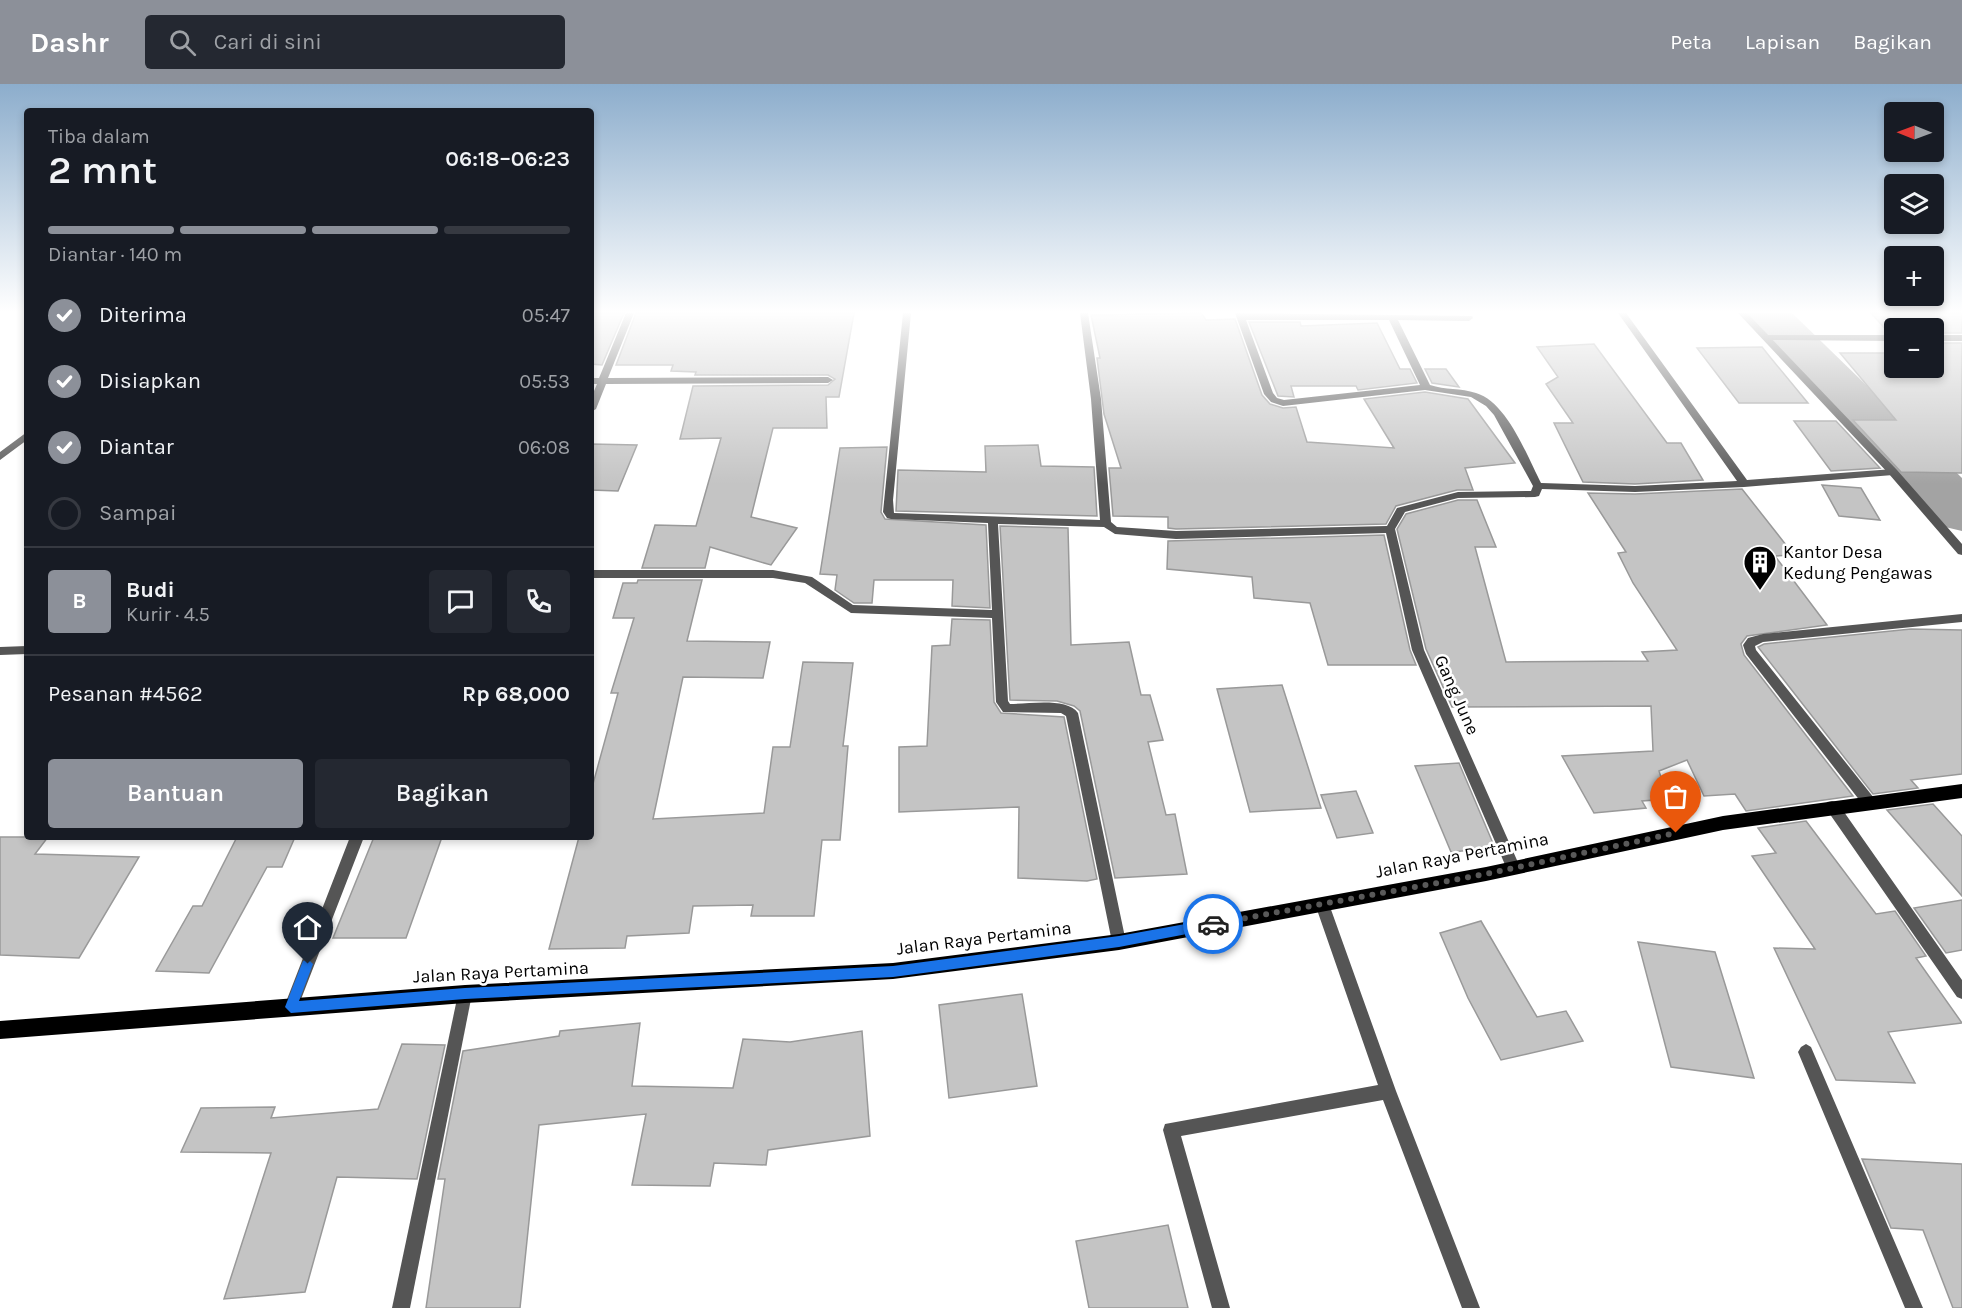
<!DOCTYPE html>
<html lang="id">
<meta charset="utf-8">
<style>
body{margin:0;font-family:Karla,sans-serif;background:#242831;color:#f1f3f6;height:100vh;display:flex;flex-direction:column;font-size:22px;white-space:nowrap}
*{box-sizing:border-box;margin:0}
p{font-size:20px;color:#9ea1a6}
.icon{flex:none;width:33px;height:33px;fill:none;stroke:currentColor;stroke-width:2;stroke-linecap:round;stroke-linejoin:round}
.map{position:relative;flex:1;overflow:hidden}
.panel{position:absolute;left:24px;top:24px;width:570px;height:732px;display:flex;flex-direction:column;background:#171b24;border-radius:6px;box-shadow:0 3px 9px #0003}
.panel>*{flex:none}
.needle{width:39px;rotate:271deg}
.fabs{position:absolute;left:1884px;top:18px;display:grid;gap:12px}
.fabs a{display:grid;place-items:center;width:60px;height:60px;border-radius:6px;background:#171b24;box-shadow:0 3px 9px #0003;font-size:30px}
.pin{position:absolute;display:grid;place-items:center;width:51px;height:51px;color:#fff;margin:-62px -26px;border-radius:50% 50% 50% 0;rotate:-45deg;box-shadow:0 0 6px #0007}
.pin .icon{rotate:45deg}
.courier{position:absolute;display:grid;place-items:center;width:60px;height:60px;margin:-30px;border:4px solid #1a73e8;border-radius:50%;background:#fff;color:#222;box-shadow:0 2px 8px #0007}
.summary em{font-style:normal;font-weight:600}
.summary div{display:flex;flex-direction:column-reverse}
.summary{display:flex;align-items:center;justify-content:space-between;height:102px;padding:0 24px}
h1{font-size:39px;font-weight:600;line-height:45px}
.bar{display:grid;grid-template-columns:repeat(4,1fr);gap:9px 6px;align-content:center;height:72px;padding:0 24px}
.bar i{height:8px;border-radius:4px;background:#363941}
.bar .current{background:#8c9099}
.bar p{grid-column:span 4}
.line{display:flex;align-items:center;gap:15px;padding:0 24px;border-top:2px solid #363941}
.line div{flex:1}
.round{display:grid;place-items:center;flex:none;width:63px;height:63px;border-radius:6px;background:#242831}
ol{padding:0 24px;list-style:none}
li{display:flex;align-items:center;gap:18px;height:66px}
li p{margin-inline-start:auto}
li .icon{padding:6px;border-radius:50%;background:#8c9099;color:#fff;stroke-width:4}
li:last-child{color:#9ea1a6}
li i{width:33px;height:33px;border:3px solid #363941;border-radius:50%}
.primary-button{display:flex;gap:12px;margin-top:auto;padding:12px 24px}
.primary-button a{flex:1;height:69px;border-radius:6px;background:#8c9099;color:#fff;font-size:24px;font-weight:600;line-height:69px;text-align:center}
.primary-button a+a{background:#242831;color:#f1f3f6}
header{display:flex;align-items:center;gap:36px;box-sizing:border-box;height:84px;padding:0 30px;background:#8c9099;color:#fff}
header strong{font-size:28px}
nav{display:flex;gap:33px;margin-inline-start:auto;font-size:21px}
.search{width:420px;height:54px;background:#242831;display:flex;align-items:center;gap:15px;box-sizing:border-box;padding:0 21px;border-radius:6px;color:#9ea1a6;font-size:22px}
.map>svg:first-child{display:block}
</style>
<header>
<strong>Dashr</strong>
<div class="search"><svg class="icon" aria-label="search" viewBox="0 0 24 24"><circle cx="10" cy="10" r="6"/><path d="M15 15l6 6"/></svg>Cari di sini</div>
<nav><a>Peta</a><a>Lapisan</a><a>Bagikan</a></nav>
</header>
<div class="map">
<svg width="1962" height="1224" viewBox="0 0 1962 1224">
<rect width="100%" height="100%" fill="#fff"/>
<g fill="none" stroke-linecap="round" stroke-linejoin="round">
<path fill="#a3a3a3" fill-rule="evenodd" d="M 1741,229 L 1792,229 L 1962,394 L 1962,447 L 1941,442 Z"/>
</g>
<path fill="#c4c4c4" stroke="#999" stroke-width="1.5" d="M 591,229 L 624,229 L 602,281 L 591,280 Z
M 636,229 L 854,229 L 839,313 L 826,313 L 827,344 L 773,344 L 751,433 L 797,444 L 771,481 L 710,463 L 705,484 L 642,484 L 655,441 L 696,442 L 721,354 L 680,355 L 693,302 L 828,301 L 835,295 L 828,291 L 695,291 L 696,288 L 671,287 L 673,281 L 616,281 Z
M 1201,229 L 1206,236 L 1235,235 L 1262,311 L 1270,320 L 1283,324 L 1296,323 L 1307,358 L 1394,364 L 1364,315 L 1425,308 L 1468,315 L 1515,379 L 1465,384 L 1473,406 L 1457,406 L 1396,422 L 1386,440 L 1176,445 L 1168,444 L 1168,433 L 1113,432 L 1109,384 L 1121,384 L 1104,330 L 1097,274 L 1100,274 L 1091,231 Z
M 1871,229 L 1962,229 L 1962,249 L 1934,249 L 1934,244 L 1894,244 L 1894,249 L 1889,249 Z
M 1249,238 L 1300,238 L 1301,242 L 1377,239 L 1400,285 L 1410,285 L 1417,299 L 1358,306 L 1356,302 L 1291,302 L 1294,313 L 1278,312 Z
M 1934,259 L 1962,259 L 1962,389 L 1901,388 L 1853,336 L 1896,336 L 1840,269 L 1894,269 L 1894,284 L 1934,284 Z
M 1594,260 L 1667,359 L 1681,359 L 1703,396 L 1635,400 L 1583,398 L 1554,339 L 1573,339 L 1546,300 L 1558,293 L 1537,263 Z
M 1762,263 L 1770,273 L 1808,319 L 1739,319 L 1697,264 Z
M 1425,285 L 1446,285 L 1459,303 L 1432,299 Z
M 1794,337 L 1836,337 L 1880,384 L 1831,387 Z
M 591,360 L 637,361 L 618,407 L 591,406 Z
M 1038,361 L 1041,382 L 1094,383 L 1097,432 L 896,427 L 898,386 L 986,388 L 985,362 Z
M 887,363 L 881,428 L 885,435 L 986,441 L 990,524 L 952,522 L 953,496 L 874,496 L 872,519 L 854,519 L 835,506 L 837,491 L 820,490 L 840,364 Z
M 1822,401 L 1861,404 L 1880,436 L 1839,432 Z
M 1742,405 L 1794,471 L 1775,472 L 1827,541 L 1747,552 L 1741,560 L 1744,571 L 1853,712 L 1746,727 L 1735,710 L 1704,712 L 1687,676 L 1659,687 L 1668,715 L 1642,717 L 1646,724 L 1594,729 L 1562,672 L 1653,667 L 1651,622 L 1452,623 L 1426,565 L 1397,445 L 1406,430 L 1458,416 L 1477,416 L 1496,463 L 1475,463 L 1506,578 L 1648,577 L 1642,568 L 1677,566 L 1633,499 L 1618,469 L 1626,468 L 1588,409 L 1635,410 Z
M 1000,442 L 1068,444 L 1071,561 L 1129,558 L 1141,611 L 1150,611 L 1163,656 L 1148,658 L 1166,731 L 1175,730 L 1187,790 L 1115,794 L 1080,627 L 1074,622 L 1057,617 L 1010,616 Z
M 1384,451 L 1410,566 L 1416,581 L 1328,581 L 1310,519 L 1254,514 L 1252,493 L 1167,485 L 1168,457 Z
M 638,496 L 702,496 L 687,557 L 770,558 L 763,594 L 683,593 L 653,735 L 764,729 L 773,663 L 790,663 L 803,578 L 853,579 L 843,662 L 848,662 L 840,756 L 822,756 L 814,832 L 751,832 L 753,821 L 693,822 L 689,849 L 627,852 L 625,864 L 549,865 L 579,753 L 591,753 L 591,707 L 618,609 L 611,609 L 634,534 L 613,534 L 623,499 L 637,499 Z
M 952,535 L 990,536 L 994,618 L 1001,629 L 1064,633 L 1097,795 L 1087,797 L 1018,794 L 1019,723 L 899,728 L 899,663 L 927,662 L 932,562 L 950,561 Z
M 1911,545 L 1962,546 L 1962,690 L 1911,696 L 1918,704 L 1873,710 L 1758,563 L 1764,560 Z
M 1282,601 L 1321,724 L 1250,728 L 1217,605 Z
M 1459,679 L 1495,764 L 1451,768 L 1415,682 Z
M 1356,707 L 1373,749 L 1337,754 L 1321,711 Z
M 1933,720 L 1962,752 L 1962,812 L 1887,726 Z
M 1806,737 L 1876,830 L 1895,827 L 1926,872 L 1916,874 L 1962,939 L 1888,948 L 1915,999 L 1836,996 L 1774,864 L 1815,865 L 1752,772 L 1776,769 L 1758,744 Z
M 0,753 L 48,753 L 35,770 L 139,773 L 79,874 L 0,871 Z
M 237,753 L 295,753 L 282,783 L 267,783 L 209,889 L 156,887 L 193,822 L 202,822 Z
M 374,753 L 442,753 L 406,854 L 333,854 Z
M 1962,816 L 1962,866 L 1946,869 L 1914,824 Z
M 1481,837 L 1537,933 L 1566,927 L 1583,957 L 1501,976 L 1468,914 L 1440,849 Z
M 1638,858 L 1715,868 L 1754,994 L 1671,983 Z
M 1022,910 L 1037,1002 L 949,1014 L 939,921 Z
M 640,939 L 632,1002 L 733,1004 L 743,955 L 790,958 L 862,947 L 870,1052 L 768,1066 L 766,1081 L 714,1079 L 710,1102 L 632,1101 L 646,1030 L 539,1041 L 520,1224 L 426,1224 L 445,1095 L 438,1095 L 463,967 L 559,952 L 560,947 Z
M 402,960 L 445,961 L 417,1095 L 337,1093 L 305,1208 L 224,1215 L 271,1069 L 181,1068 L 201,1024 L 275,1023 L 271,1034 L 378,1025 Z
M 1862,1075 L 1962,1080 L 1962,1224 L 1953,1224 L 1923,1146 L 1891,1144 Z
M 1168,1141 L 1188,1224 L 1089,1224 L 1076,1157 Z"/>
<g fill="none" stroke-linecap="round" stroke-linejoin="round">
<path fill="#555" fill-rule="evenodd" d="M 465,903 L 470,905 L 472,910 L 410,1224 L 392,1224 L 458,910 L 460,905 Z"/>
<path fill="#555" fill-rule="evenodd" d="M 626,229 L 634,229 L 608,294 L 828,293 L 833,296 L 828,299 L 606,300 L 596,325 L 591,328 L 591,314 L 597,300 L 591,300 L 591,294 L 599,294 Z
M 903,229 L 911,229 L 893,416 L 894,429 L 1100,436 L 1091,315 L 1080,229 L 1088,229 L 1101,315 L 1111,438 L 1117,443 L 1176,447 L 1387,442 L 1397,424 L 1458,408 L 1531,407 L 1533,402 L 1494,331 L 1486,322 L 1471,313 L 1425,306 L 1283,322 L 1271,318 L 1264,310 L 1235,229 L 1472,232 L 1473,234 L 1469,237 L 1398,236 L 1430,301 C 1445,306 1461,304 1476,309 C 1507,318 1527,372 1541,399 L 1635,402 L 1737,397 L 1618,229 L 1626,229 L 1747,396 L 1893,385 L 1898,388 L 1893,391 L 1744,403 L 1635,408 L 1542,405 L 1539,412 L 1535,413 L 1458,414 L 1405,428 L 1395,445 L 1424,566 L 1520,783 L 1518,787 L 1513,789 L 1508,787 L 1506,783 L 1412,566 L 1386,449 L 1176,455 L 1115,450 L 1104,443 L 998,440 L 1008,617 L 1010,620 C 1028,620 1067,613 1078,629 L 1126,858 L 1124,863 L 1119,865 L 1114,863 L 1112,858 L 1066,632 L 1061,629 L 1003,628 L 996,618 L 992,534 L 851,529 L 805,499 L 773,494 L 591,494 L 591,486 L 773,486 L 812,493 L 853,521 L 992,526 L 988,439 L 891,435 L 887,434 L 883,428 ZM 1246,236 L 1389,236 L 1420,301 L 1284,316 L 1277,314 L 1273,309 Z
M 1767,251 L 1894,251 L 1894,257 L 1764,256 L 1764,252 Z
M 1934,251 L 1962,251 L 1962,257 L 1934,257 Z
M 27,348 L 27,356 L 0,376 L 0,368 Z
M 1962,530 L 1962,538 L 1763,558 L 1755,562 L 1756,566 L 1874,714 L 1875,718 L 1874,722 L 1869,723 L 1864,722 L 1746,570 L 1743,561 L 1748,554 L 1763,550 Z
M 27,562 L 27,570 L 0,571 L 0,563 Z
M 1832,717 L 1837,718 L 1962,896 L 1962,915 L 1957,913 L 1827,726 L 1826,722 L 1827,718 Z
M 350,753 L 364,753 L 298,923 L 296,928 L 291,930 L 286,928 L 284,923 Z
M 1322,814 L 1327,816 L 1329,820 L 1396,1007 L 1480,1224 L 1462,1224 L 1383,1016 L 1181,1052 L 1230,1224 L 1212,1224 L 1163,1046 L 1165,1040 L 1378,1001 L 1315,820 L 1317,816 Z
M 1806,960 L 1811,963 L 1923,1224 L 1905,1224 L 1798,968 L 1801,963 Z"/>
<path fill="#555" fill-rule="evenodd" d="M 1738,229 L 1747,229 L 1897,386 L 1962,460 L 1962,471 L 1958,470 L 1889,390 Z"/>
<path fill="#000" fill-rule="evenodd" d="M 1962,700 L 1962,714 L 1723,746 L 1486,797 L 1119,866 L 893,895 L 465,919 L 0,955 L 0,937 L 465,901 L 893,879 L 1119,850 L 1486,783 L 1723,732 Z"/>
</g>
<linearGradient id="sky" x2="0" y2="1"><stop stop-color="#8cadcc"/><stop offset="0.57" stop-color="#fff"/><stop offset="1" stop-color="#fff" stop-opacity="0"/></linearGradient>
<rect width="1962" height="400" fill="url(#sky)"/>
<path fill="#1a73e8" d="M 1213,835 L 1218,840 L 1213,845 L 1119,863 L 893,893 L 465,915 L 291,929 L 285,923 L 303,877 L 308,875 L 313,880 L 299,917 L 465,904 L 893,882 L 1119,852 Z"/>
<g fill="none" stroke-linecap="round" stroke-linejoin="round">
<path stroke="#595959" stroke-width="6" stroke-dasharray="0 10.8" d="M 1213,840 L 1486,790 L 1676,749"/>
</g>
<defs>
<symbol id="building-pin" viewBox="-11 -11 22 30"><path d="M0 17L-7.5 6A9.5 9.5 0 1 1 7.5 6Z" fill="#000" stroke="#fff"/><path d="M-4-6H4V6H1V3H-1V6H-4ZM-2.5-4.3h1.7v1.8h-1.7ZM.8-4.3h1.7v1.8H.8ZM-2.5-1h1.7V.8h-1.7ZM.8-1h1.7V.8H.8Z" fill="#fff"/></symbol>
</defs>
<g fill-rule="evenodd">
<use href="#building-pin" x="1741" y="459" width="38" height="52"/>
</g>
<g text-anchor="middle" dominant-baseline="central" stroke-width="5" stroke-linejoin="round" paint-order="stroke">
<g font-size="18" fill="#000" stroke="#fff" text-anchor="start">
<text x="1783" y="468">Kantor Desa<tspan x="1783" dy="21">Kedung Pengawas</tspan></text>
</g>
<g font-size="18" fill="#000" stroke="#fff">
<text transform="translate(1457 611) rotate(66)">Gang June</text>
<text transform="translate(1462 771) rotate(-11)">Jalan Raya Pertamina</text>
<text transform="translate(984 854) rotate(-7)">Jalan Raya Pertamina</text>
<text transform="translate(501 888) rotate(-3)">Jalan Raya Pertamina</text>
</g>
</g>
</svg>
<div class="fabs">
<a><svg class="needle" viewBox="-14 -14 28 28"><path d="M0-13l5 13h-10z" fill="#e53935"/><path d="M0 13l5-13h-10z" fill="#9ea1a6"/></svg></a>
<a><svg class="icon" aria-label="layers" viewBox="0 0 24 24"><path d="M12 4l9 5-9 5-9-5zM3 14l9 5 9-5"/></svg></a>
<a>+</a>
<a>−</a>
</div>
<div class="pin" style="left:1676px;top:749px;background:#ea580c"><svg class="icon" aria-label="bag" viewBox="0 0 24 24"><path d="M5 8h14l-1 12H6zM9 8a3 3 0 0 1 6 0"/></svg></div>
<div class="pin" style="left:308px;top:880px;background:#1f2937"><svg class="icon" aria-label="home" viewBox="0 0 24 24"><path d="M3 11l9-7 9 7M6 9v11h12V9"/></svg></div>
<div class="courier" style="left:1213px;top:840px"><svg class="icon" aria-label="car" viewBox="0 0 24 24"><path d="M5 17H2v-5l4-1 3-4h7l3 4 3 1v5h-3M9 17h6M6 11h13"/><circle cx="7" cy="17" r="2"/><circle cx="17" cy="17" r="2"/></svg></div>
<section class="panel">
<div class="summary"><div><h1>2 mnt</h1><p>Tiba dalam</p></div><em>06:18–06:23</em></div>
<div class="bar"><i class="current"></i><i class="current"></i><i class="current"></i><i></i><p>Diantar · 140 m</p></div>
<ol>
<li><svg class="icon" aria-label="check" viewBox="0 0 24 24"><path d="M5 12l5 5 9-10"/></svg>Diterima<p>05:47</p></li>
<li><svg class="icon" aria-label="check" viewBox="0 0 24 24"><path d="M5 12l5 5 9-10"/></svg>Disiapkan<p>05:53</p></li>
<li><svg class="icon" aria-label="check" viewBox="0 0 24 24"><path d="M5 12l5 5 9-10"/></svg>Diantar<p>06:08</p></li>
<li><i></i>Sampai</li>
</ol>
<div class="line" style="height:108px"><b class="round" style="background:#8c9099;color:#fff">B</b><div><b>Budi</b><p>Kurir · 4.5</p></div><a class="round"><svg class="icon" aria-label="chat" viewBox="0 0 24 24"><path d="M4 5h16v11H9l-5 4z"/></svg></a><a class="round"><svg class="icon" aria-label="phone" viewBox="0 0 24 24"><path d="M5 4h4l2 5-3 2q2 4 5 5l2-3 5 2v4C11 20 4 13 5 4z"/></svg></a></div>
<div class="line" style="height:78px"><div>Pesanan #4562</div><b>Rp 68,000</b></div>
<div class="primary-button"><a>Bantuan</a><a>Bagikan</a></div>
</section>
</div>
